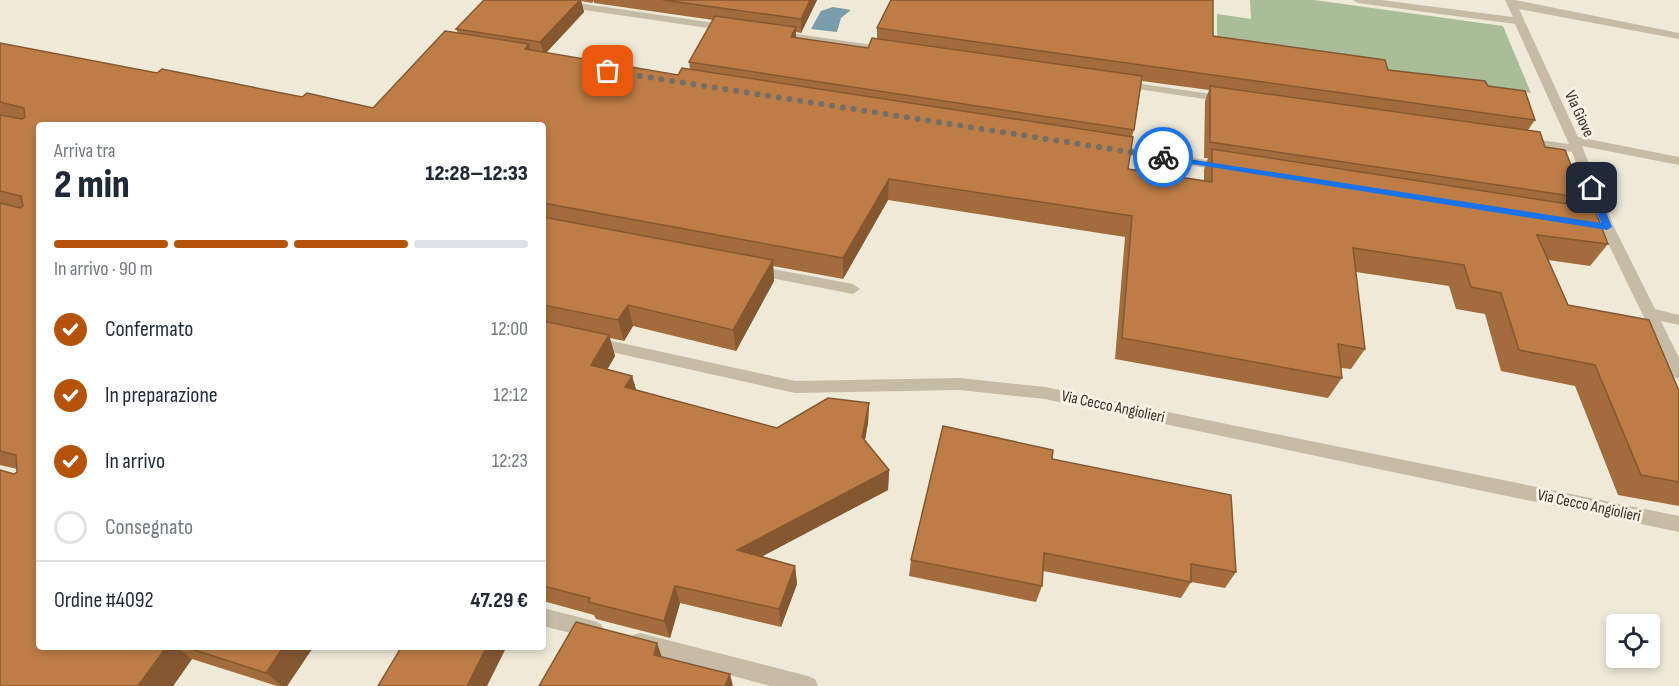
<!DOCTYPE html>
<html lang="it">
<meta charset="utf-8">
<style>
body{margin:0;font-family:"Sofia Sans Condensed",sans-serif;background:#f6f6f7;color:#1f2937;height:100vh;display:flex;flex-direction:column;font-size:22px;white-space:nowrap}
*{box-sizing:border-box;margin:0}
p{font-size:20px;color:#747a83}
.icon{flex:none;width:33px;height:33px;fill:none;stroke:currentColor;stroke-width:2;stroke-linecap:round;stroke-linejoin:round}
.map{position:relative;flex:1;overflow:hidden}
.details{position:absolute;left:36px;top:122px;width:510px;height:528px;display:flex;flex-direction:column;background:#fff;border-radius:6px;box-shadow:0 3px 9px #0003}
.details>*{flex:none}
.tools{position:absolute;left:1606px;top:614px;display:grid;gap:12px}
.tools a{display:grid;place-items:center;width:54px;height:54px;border-radius:6px;background:#fff;box-shadow:0 3px 9px #0003;font-size:30px}
.pin{position:absolute;display:grid;place-items:center;width:51px;height:51px;color:#fff;margin:-26px;border-radius:12px;box-shadow:0 3px 9px #0006}
.courier{position:absolute;display:grid;place-items:center;width:60px;height:60px;margin:-30px;border:4px solid #1a73e8;border-radius:50%;background:#fff;color:#222;box-shadow:0 2px 8px #0007}
.summary em{font-style:normal;font-weight:800}
.summary div{display:flex;flex-direction:column-reverse}
.summary{display:flex;align-items:center;justify-content:space-between;height:102px;padding:0 18px}
h1{font-size:39px;font-weight:800;line-height:45px}
.bar{display:grid;grid-template-columns:repeat(4,1fr);gap:9px 6px;align-content:center;height:72px;padding:0 18px}
.bar i{height:8px;border-radius:4px;background:#e0e1e3}
.bar .on{background:#b45309}
.bar p{grid-column:span 4}
.line{display:flex;align-items:center;gap:15px;padding:0 18px;border-top:2px solid #e0e1e3}
.line div{flex:1}
ol{padding:0 18px;list-style:none}
li{display:flex;align-items:center;gap:18px;height:66px}
li p{margin-inline-start:auto}
li .icon{padding:6px;border-radius:50%;background:#b45309;color:#fff;stroke-width:4}
li:last-child{color:#747a83}
li i{width:33px;height:33px;border:3px solid #e0e1e3;border-radius:50%}
.map>svg:first-child{display:block}
</style>
<div class="map">
<svg width="1679" height="686" viewBox="0 0 1679 686">
<rect width="100%" height="100%" fill="#efe9d8"/>
<path fill="#a9bd99" d="M 1250,0 L 1314,0 L 1503,26 L 1531,93 L 1217,51 L 1217,14 L 1251,19 Z"/>
<path fill="#799daa" d="M 833,7 L 851,10 L 841,18 L 837,32 L 811,29 L 821,11 Z"/>
<g fill="none" stroke-linecap="round" stroke-linejoin="round">
<path fill="#c6bba5" fill-rule="evenodd" d="M 531,0 L 557,0 L 729,25 L 734,28 L 729,31 L 536,3 Z
M 1353,0 L 1381,0 L 1513,17 L 1505,0 L 1515,0 L 1679,33 L 1679,39 L 1519,9 L 1578,137 L 1679,157 L 1679,165 L 1582,146 L 1614,227 L 1655,309 L 1679,315 L 1679,325 L 1661,321 L 1679,358 L 1679,379 L 1674,377 L 1671,373 L 1602,231 L 1576,225 L 1574,222 L 1581,218 L 1598,221 L 1572,152 L 1525,146 L 1519,142 L 1525,138 L 1569,144 L 1515,24 L 1358,3 Z
M 777,31 L 886,47 L 891,50 L 886,53 L 773,36 L 772,34 Z
M 1121,81 L 1225,96 L 1231,99 L 1225,102 L 1117,86 L 1115,84 Z
M 1112,145 L 1225,163 L 1231,167 L 1225,171 L 1108,152 L 1106,149 Z
M 756,266 L 853,284 L 860,289 L 853,294 L 751,274 L 749,271 L 751,268 Z
M 594,337 L 795,381 L 960,378 L 1045,387 L 1679,516 L 1679,532 L 1045,399 L 960,390 L 795,393 L 589,347 L 586,343 Z
M 543,608 L 594,621 L 601,624 L 604,630 L 601,636 L 594,639 L 543,626 Z
M 640,633 L 808,676 L 815,679 L 818,686 L 771,686 L 640,651 L 633,649 L 630,642 L 633,635 Z"/>
</g>
<path fill="#a36c3c" fill-rule="evenodd" d="M 484,0 L 817,0 L 801,33 L 796,32 L 796,38 L 868,48 L 872,38 L 877,39 L 877,28 L 891,0 L 1213,0 L 1213,36 L 1385,60 L 1388,70 L 1485,81 L 1488,86 L 1525,91 L 1535,120 L 1528,130 L 1540,132 L 1545,147 L 1565,150 L 1584,198 L 1578,206 L 1594,208 L 1608,244 L 1590,266 L 1548,260 L 1568,305 L 1649,320 L 1679,391 L 1679,506 L 1618,495 L 1575,386 L 1501,371 L 1485,314 L 1456,309 L 1449,286 L 1356,272 L 1365,349 L 1351,369 L 1341,368 L 1342,378 L 1328,398 L 1115,359 L 1125,237 L 888,200 L 843,279 L 773,266 L 774,281 L 736,351 L 633,326 L 624,341 L 610,338 L 615,356 L 607,369 L 632,376 L 636,390 L 777,428 L 828,398 L 869,403 L 868,423 L 865,440 L 889,470 L 888,490 L 762,556 L 795,566 L 797,584 L 781,627 L 680,603 L 670,638 L 596,619 L 594,615 L 543,601 L 543,124 L 39,124 L 39,646 L 314,646 L 287,686 L 277,686 L 192,659 L 173,686 L 0,686 L 0,470 L 14,474 L 17,472 L 17,469 L 0,465 L 0,43 L 157,73 L 162,69 L 302,97 L 307,93 L 373,108 L 445,31 L 458,33 L 456,29 ZM 581,1 L 592,3 L 594,1 L 594,3 L 713,20 L 689,62 L 690,69 L 682,68 L 678,75 L 546,53 L 584,12 ZM 1142,81 L 1209,90 L 1205,101 L 1204,158 L 1208,158 L 1204,170 L 1204,181 L 1128,169 L 1133,137 L 1132,137 L 1134,130 Z
M 1052,459 L 1236,572 L 1225,588 L 1191,582 L 1181,598 L 1043,571 L 1042,586 L 1036,602 L 909,576 L 911,560 Z"/>
<path fill="#855831" d="M 580,0 L 581,0 L 584,12 L 544,55 L 540,42 Z
M 810,0 L 817,0 L 801,33 L 801,19 Z
M 796,27 L 796,43 L 791,37 Z
M 529,44 L 535,65 L 525,49 Z
M 889,179 L 888,200 L 843,279 L 843,258 Z
M 773,260 L 774,281 L 736,351 L 733,330 Z
M 628,305 L 633,326 L 624,341 L 618,320 Z
M 609,335 L 615,356 L 598,386 L 591,365 Z
M 632,376 L 638,396 L 625,387 Z
M 869,403 L 868,423 L 862,456 L 862,437 Z
M 889,470 L 888,490 L 740,568 L 737,550 Z
M 795,566 L 797,584 L 781,627 L 779,609 Z
M 675,586 L 680,603 L 670,638 L 664,621 Z
M 657,643 L 663,660 L 654,655 Z
M 167,646 L 175,646 L 192,659 L 173,686 L 138,686 Z
M 284,646 L 314,646 L 287,686 L 282,686 L 266,673 Z
M 487,646 L 507,646 L 487,686 L 467,686 Z
M 730,674 L 733,686 L 725,686 Z"/>
<path fill="#be7d46" stroke="#855831" stroke-width="1.5" d="M 484,0 L 580,0 L 540,42 L 456,29 Z
M 663,0 L 810,0 L 801,19 Z
M 891,0 L 1213,0 L 1213,36 L 1385,60 L 1388,70 L 1485,81 L 1488,86 L 1525,91 L 1535,120 L 877,28 Z
M 715,16 L 796,27 L 791,37 L 868,48 L 872,38 L 1142,76 L 1134,130 L 689,62 Z
M 445,31 L 529,44 L 525,49 L 678,75 L 682,68 L 1133,137 L 1128,169 L 1212,182 L 1212,149 L 1594,208 L 1608,244 L 1537,235 L 1568,305 L 1649,320 L 1679,391 L 1679,482 L 1641,475 L 1595,365 L 1519,350 L 1501,293 L 1471,287 L 1464,265 L 1353,248 L 1365,349 L 1338,344 L 1342,378 L 1122,338 L 1132,216 L 889,179 L 843,258 L 543,203 L 543,124 L 39,124 L 39,646 L 167,646 L 138,686 L 0,686 L 0,470 L 14,474 L 17,472 L 16,455 L 0,451 L 0,203 L 20,208 L 23,206 L 21,196 L 0,191 L 0,115 L 22,119 L 25,117 L 24,108 L 0,102 L 0,43 L 157,73 L 162,69 L 302,97 L 307,93 L 373,108 Z
M 1210,86 L 1540,132 L 1545,147 L 1565,150 L 1584,198 L 1210,142 Z
M 543,217 L 773,260 L 733,330 L 628,305 L 618,320 L 543,305 Z
M 543,321 L 609,335 L 591,365 L 632,376 L 625,387 L 777,428 L 828,398 L 869,403 L 862,437 L 889,470 L 737,550 L 795,566 L 779,609 L 675,586 L 664,621 L 588,602 L 590,598 L 543,586 Z
M 943,426 L 1053,450 L 1052,459 L 1231,495 L 1236,572 L 1191,564 L 1191,582 L 1044,553 L 1042,586 L 911,560 Z
M 576,622 L 657,643 L 654,655 L 730,674 L 725,686 L 539,686 Z
M 182,646 L 284,646 L 266,673 Z
M 402,646 L 487,646 L 467,686 L 378,686 Z"/>
<path fill="#1a73e8" d="M 1163,155 L 1601,223 L 1588,188 L 1592,185 L 1596,188 L 1612,227 L 1607,230 L 1160,159 Z"/>
<g fill="none" stroke-linecap="round" stroke-linejoin="round">
<path stroke="#746e64" stroke-width="6" stroke-dasharray="0 10.8" d="M 608,71 L 1163,157"/>
</g>
<g text-anchor="middle" dominant-baseline="central" stroke-width="6" stroke-linejoin="round" paint-order="stroke">
<g font-size="16" fill="#322c26" stroke="#f7f2e3">
<text transform="translate(1579 114) rotate(65)">Via Giove</text>
<text transform="translate(1113 407) rotate(12)">Via Cecco Angiolieri</text>
<text transform="translate(1589 506) rotate(12)">Via Cecco Angiolieri</text>
</g>
</g>
</svg>
<div class="tools">
<a><svg class="icon" aria-label="locate" viewBox="0 0 24 24"><circle cx="12" cy="12" r="6"/><path d="M12 2v4M12 18v4M2 12h4M18 12h4"/></svg></a>
</div>
<div class="pin" style="left:608px;top:71px;background:#ea580c"><svg class="icon" aria-label="bag" viewBox="0 0 24 24"><path d="M5 8h14l-1 12H6zM9 8a3 3 0 0 1 6 0"/></svg></div>
<div class="pin" style="left:1592px;top:188px;background:#1f2937"><svg class="icon" aria-label="home" viewBox="0 0 24 24"><path d="M3 11l9-7 9 7M6 9v11h12V9"/></svg></div>
<div class="courier" style="left:1163px;top:157px"><svg class="icon" aria-label="bike" viewBox="0 0 24 24"><circle cx="6" cy="16" r="4"/><circle cx="18" cy="16" r="4"/><path d="M6 16l4-8h5l3 8M10 8l3 8H6M13 5h3"/></svg></div>
<section class="details">
<div class="summary"><div><h1>2 min</h1><p>Arriva tra</p></div><em>12:28–12:33</em></div>
<div class="bar"><i class="on"></i><i class="on"></i><i class="on"></i><i></i><p>In arrivo · 90 m</p></div>
<ol>
<li><svg class="icon" aria-label="check" viewBox="0 0 24 24"><path d="M5 12l5 5 9-10"/></svg>Confermato<p>12:00</p></li>
<li><svg class="icon" aria-label="check" viewBox="0 0 24 24"><path d="M5 12l5 5 9-10"/></svg>In preparazione<p>12:12</p></li>
<li><svg class="icon" aria-label="check" viewBox="0 0 24 24"><path d="M5 12l5 5 9-10"/></svg>In arrivo<p>12:23</p></li>
<li><i></i>Consegnato</li>
</ol>
<div class="line" style="height:78px"><div>Ordine #4092</div><b>47.29 €</b></div>
</section>
</div>
